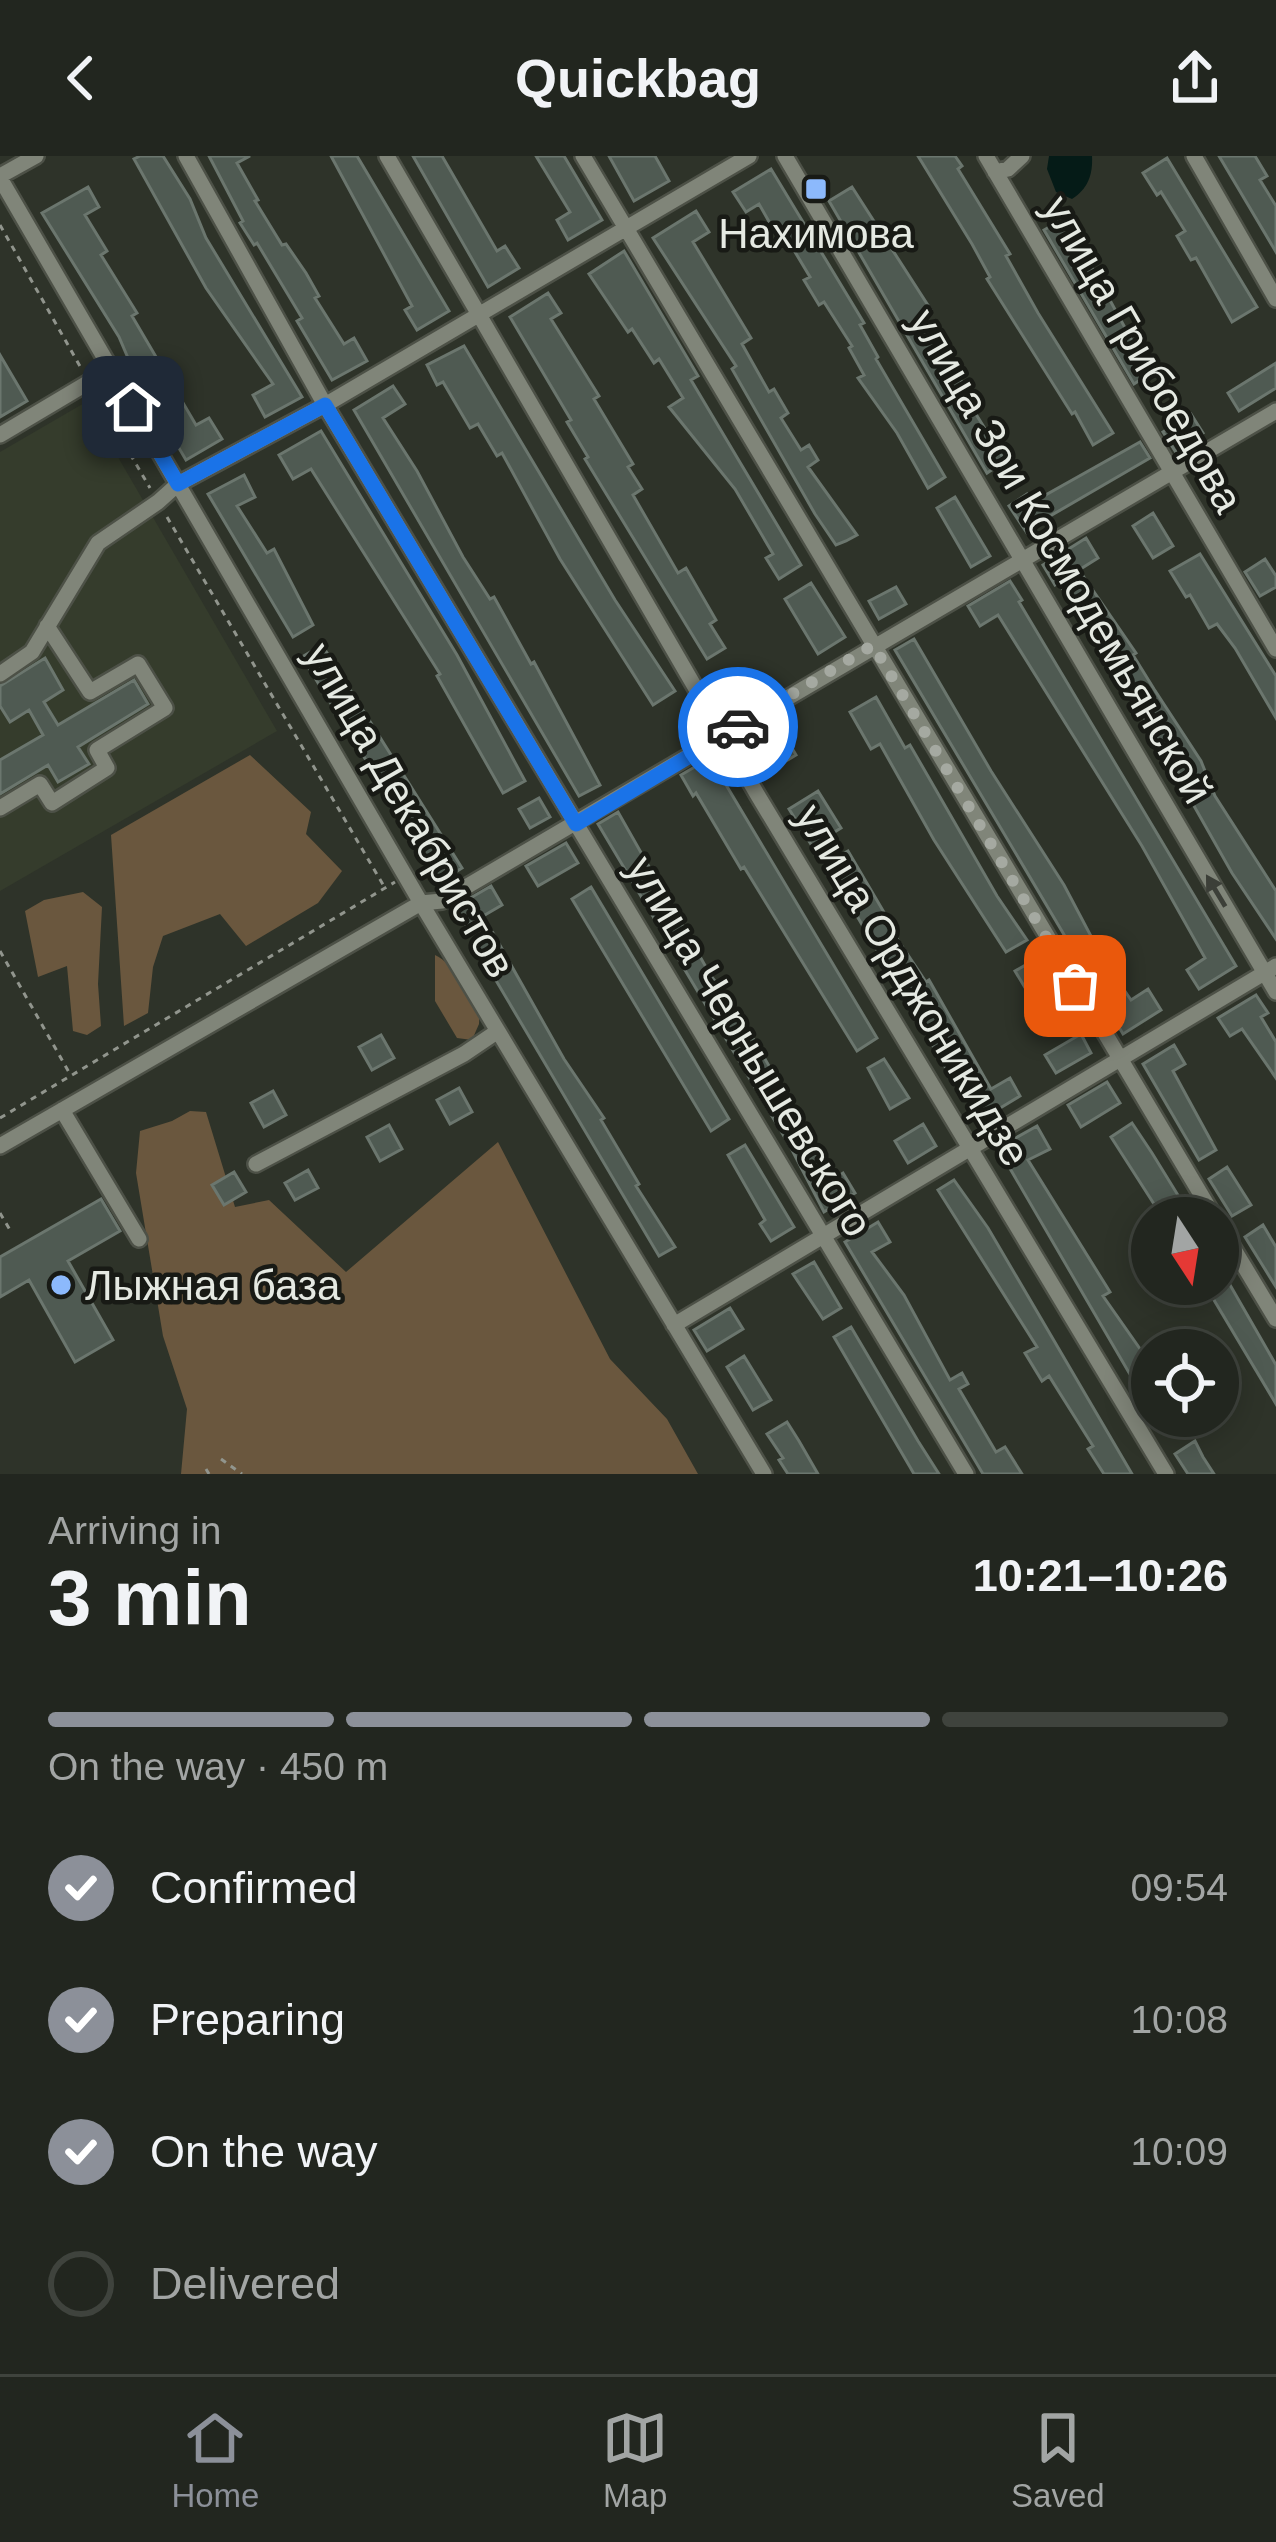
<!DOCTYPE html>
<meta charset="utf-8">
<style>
body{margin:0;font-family:Arial,sans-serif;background:#2a2e28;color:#f1f3f6;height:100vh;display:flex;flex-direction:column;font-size:45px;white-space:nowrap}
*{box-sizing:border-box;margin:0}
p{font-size:39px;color:#a2a5a4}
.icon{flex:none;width:66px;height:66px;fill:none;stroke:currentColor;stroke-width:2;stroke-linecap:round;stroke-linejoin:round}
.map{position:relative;height:1318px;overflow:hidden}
.details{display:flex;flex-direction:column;background:#22261f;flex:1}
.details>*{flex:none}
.needle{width:78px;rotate:168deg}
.buttons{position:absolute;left:1131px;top:1041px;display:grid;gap:24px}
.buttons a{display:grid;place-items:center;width:108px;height:108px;border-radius:50%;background:#22261f;box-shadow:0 6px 30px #0003,0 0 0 3px #3f433d;font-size:60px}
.pin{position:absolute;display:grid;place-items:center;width:102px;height:102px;color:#fff;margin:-51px;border-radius:24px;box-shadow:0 6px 18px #0006}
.courier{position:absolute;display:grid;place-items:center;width:120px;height:120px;margin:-60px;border:9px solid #1a73e8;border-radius:50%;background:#fff;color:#222;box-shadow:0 3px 15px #0007}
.headline em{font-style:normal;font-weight:700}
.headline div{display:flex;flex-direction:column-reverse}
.headline{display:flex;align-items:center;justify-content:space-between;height:204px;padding:0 48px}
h1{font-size:78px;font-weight:700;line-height:90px}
.bar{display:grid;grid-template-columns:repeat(4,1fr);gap:18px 12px;align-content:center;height:144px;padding:0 48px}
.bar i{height:15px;border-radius:9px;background:#3f433d}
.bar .on{background:#8c9099}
.bar p{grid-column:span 4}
ol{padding:0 48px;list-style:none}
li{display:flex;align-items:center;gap:36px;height:132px}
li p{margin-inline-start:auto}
li .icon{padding:12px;border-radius:50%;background:#8c9099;color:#fff;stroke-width:4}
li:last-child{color:#a2a5a4}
li i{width:66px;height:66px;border:6px solid #3f433d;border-radius:50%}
header{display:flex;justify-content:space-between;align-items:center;height:156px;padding:0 48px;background:#22261f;font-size:54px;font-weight:700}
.menu{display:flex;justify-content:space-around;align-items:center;height:168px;border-top:3px solid #3f433d;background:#22261f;font-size:33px;color:#a2a5a4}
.menu a{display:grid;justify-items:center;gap:6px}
.menu .on{color:#8c9099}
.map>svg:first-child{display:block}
</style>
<header><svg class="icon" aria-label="back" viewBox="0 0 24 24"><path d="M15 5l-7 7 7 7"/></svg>Quickbag<svg class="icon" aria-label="share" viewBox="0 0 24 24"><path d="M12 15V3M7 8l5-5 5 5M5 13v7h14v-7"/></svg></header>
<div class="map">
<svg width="1276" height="1318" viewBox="0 0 1276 1318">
<rect width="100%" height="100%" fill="#2e3329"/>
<path fill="#353c2c" d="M 86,246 L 277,575 L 0,735 L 0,296 Z"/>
<path fill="#6a573e" d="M 250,599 L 311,656 L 306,678 L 342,715 L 318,747 L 246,790 L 220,758 L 163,780 L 153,811 L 148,857 L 124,870 L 111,679 Z
M 83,736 L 102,751 L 98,828 L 101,870 L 87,879 L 73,875 L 67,810 L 38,821 L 25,755 L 44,744 Z
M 435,799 C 456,808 458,835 480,847 L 479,868 L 472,884 L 457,882 L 435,845 Z
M 190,955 L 206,956 L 235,1051 L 269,1044 L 346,1116 L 498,986 L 610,1203 L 667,1263 L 698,1318 L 181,1318 L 187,1253 L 163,1180 L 136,1017 L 140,975 L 172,965 Z"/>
<path fill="#051b17" d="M 1049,0 L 1092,0 C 1093,18 1088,33 1072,43 L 1056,36 L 1047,13 Z"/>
<path fill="#4f5a52" stroke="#6b766e" stroke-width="3" d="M 140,0 L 163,0 L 190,43 L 206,82 L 302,241 L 265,261 L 253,239 L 273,228 L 206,132 L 134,3 Z
M 209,0 L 250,0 L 237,7 L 258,44 L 255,45 L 282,89 L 286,88 L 306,117 L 319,140 L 315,142 L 344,188 L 354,182 L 367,205 L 332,224 L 297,165 L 302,162 L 257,87 L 254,89 L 240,67 L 243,65 Z
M 331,0 L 357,0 L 449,155 L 417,174 L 405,154 L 412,150 Z
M 413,0 L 442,0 L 497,95 L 505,90 L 519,112 L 488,131 Z
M 536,0 L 564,0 L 602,64 L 568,84 L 557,64 L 570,56 Z
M 609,0 L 655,0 L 669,25 L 634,45 Z
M 918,0 L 955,0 L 962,10 L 958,13 L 1010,98 L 1006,100 L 1038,157 L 1113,277 L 1093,289 L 1075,256 L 1072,258 L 987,123 L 990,121 L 972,88 Z
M 1219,0 L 1255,0 L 1267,20 L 1260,24 L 1276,50 L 1276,96 Z
M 1167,2 L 1257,151 L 1232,166 L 1196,102 L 1191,104 L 1177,80 L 1185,75 L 1161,36 L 1157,39 L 1143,17 Z
M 771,13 L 864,167 L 860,169 L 878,201 L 876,203 L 945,321 L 928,332 L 897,277 L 858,222 L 864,219 L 849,192 L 852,190 L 824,146 L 819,149 L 804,124 L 810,121 L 786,81 L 780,85 L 759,48 L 746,56 L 733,36 Z
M 88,31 L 99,51 L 85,59 L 107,95 L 101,99 L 137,157 L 132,160 L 196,269 L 209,262 L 222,283 L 186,304 L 134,216 L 119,181 L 42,57 Z
M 852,31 L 931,154 L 923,158 L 970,240 L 966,242 L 1005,305 L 987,317 L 829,45 Z
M 696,55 L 709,76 L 693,86 L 751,182 L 742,188 L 769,236 L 774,233 L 788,257 L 781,262 L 801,294 L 809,289 L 818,304 L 808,311 L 857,379 L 846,385 L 836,389 L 815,358 L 732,213 L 736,210 L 653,82 Z
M 1065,62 L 1135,190 L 1154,215 L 1134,228 L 1044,74 Z
M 624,95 L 698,220 L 691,224 L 801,409 L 779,423 L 766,402 L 773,398 L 735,333 L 669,251 L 683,242 L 659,203 L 654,207 L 632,173 L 628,176 L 589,118 Z
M 548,137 L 561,157 L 551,163 L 599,240 L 594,243 L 633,308 L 628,311 L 642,333 L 633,339 L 678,417 L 686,412 L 716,464 L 710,468 L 725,492 L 707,503 L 585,303 L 588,301 L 567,266 L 571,264 L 510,161 Z
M 464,190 L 615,444 L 675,535 L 653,549 L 560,403 L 502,297 L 497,300 L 478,268 L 470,272 L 443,226 L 437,229 L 427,209 Z
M 0,199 L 27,245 L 0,261 Z
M 1276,207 L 1276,232 L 1239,255 L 1228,237 Z
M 393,230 L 405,248 L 383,262 L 417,315 L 463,401 L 490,443 L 494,441 L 531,508 L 534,506 L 600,629 L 579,640 L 354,254 Z
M 1191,258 L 1203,277 L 1175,295 L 1163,276 Z
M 321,275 L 457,499 L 525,625 L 503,637 L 437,520 L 440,518 L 311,313 L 293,323 L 279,299 Z
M 1140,286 L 1150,302 L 1045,363 L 1027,377 L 1009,350 L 1027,338 L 1033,346 Z
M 244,319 L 255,341 L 237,350 L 267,397 L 274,393 L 313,469 L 293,481 L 208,338 Z
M 955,341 L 990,400 L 971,411 L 937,352 Z
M 1153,357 L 1173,390 L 1153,402 L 1133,370 Z
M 1086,382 L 1098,402 L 1079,414 L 1136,497 L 1133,499 L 1154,533 L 1201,605 L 1215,640 L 1276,735 L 1276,783 L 1232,717 L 1181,627 L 1184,625 L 1059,427 L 1055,429 L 1043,409 Z
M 1200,398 L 1276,520 L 1276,562 L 1235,492 L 1217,468 L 1209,472 L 1190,439 L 1186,441 L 1170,415 Z
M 1265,403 L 1276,420 L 1276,431 L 1260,440 L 1245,416 Z
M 1010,425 L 1022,444 L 1019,446 L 1236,810 L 1199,833 L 1187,814 L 1205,802 L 1142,690 L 998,459 L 980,470 L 968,450 Z
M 811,427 L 845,481 L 818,498 L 785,443 Z
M 896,431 L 906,448 L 879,463 L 869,445 Z
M 914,483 L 991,615 L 1064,729 L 1103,803 L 1131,844 L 1148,833 L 1161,854 L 1123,878 L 895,494 Z
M 322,489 L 462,712 L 441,725 L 302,501 Z
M 45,502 L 63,534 L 44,546 L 58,569 L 134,524 L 148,548 L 78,591 L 89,608 L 58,626 L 48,609 L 0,638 L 0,604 L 43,579 L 29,554 L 10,566 L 0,550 L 0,530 Z
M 741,522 L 753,543 L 734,554 L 722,534 Z
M 876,541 L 905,592 L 910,589 L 997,740 L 1027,784 L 1006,796 L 934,684 L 880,588 L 871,593 L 850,556 Z
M 775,563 L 796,599 L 771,614 L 749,579 Z
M 710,602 L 877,882 L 857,895 L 744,711 L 741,713 L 696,637 L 693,640 L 681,619 Z
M 818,635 L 841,672 L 812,690 L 789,653 Z
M 539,642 L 550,661 L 530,672 L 519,653 Z
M 618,656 L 711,820 L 734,850 L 810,980 L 837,1021 L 843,1017 L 855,1037 L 824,1056 L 791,992 L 598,668 Z
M 566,687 L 578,707 L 538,730 L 526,710 Z
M 848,695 L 885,758 L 882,760 L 926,826 L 929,824 L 991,933 L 1010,922 L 1020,940 L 982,963 L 961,928 L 957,931 L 826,707 Z
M 491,730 L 502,749 L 466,770 L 455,751 Z
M 591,731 L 729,963 L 711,975 L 572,743 Z
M 493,777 L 564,903 L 604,962 L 601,964 L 639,1028 L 636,1030 L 675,1091 L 659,1100 L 475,789 Z
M 1036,803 L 1070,859 L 1044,875 L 1028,849 L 1033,845 L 1015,815 Z
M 1256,839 L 1268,857 L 1261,861 L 1276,886 L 1276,922 L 1242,873 L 1230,880 L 1218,862 Z
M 1081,878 L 1091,897 L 1056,917 L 1045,899 Z
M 381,879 L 394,902 L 372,914 L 359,891 Z
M 1174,889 L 1185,908 L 1173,915 L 1216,994 L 1199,1004 L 1143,908 Z
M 884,903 L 909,942 L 890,953 L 868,912 Z
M 1107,926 L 1120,947 L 1081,971 L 1068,949 Z
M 459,932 L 472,956 L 450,968 L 437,944 Z
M 273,935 L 286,959 L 264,971 L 251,947 Z
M 1132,967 L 1152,997 L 1192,1062 L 1163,1062 L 1111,981 Z
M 923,968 L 936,990 L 908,1007 L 895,985 Z
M 389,969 L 402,993 L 380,1005 L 367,981 Z
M 1037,970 L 1050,993 L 1028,1004 L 1110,1136 L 1103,1140 L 1152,1210 L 1152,1233 L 1142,1239 L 998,992 Z
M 745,989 L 794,1071 L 771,1085 L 760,1068 L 765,1064 L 728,999 Z
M 1227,1011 L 1251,1049 L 1232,1060 L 1209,1023 Z
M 308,1014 L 318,1032 L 295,1044 L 285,1027 Z
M 234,1016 L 246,1036 L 224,1049 L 212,1029 Z
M 954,1024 L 988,1072 L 1132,1318 L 1104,1318 L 1088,1293 L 1093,1290 L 1049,1220 L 1042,1225 L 1025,1197 L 1037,1191 L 938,1034 Z
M 101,1043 L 120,1075 L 68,1105 L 113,1184 L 75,1206 L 29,1124 L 0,1141 L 0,1101 Z
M 878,1066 L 890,1086 L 872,1096 L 904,1139 L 950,1224 L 962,1217 L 968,1228 L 959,1233 L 996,1296 L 1005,1291 L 1022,1318 L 983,1318 L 845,1086 Z
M 1263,1069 L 1276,1091 L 1276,1131 L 1245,1081 Z
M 814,1106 L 841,1152 L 823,1163 L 793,1118 Z
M 1218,1108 L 1276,1209 L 1276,1248 L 1208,1134 L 1218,1128 Z
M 730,1152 L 743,1173 L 707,1195 L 694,1174 Z
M 851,1171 L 918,1285 L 939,1318 L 914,1318 L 910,1311 L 834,1181 Z
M 744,1200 L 771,1244 L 753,1254 L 727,1211 Z
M 787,1266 L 799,1285 L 818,1318 L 788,1318 L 779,1304 L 783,1302 L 767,1278 Z
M 1195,1285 L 1203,1301 L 1214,1318 L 1188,1318 L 1175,1298 Z"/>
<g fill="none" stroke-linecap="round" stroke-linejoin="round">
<defs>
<path id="minor" d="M 186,0 L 325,249 L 966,1318
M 387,0 L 757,638 L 1166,1318
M 583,0 L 1215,1062
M 785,0 L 1276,836
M 986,0 L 1276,493
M 1194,0 L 1276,143
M 995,16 L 1008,13 L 1022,0
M 0,20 L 36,0
M 0,22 L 421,747 L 764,1318
M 0,279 L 111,213
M 0,518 L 32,496 L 98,387 L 158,346 L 178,328 L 325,249 L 749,0
M 0,652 L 40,628 L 52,647 L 107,612 L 97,594 L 165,552 L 138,508 L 90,536 L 47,470
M 62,954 L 139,1083
M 0,990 L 421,747 L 442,745 L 1276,255
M 256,1008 L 464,898 L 498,875
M 1218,1067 L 1276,1163
M 674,1169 L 1276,810"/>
</defs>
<use href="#minor" stroke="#4d5147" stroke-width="20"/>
<path stroke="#91958d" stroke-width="3" stroke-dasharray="6 6" stroke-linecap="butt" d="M 0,69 L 81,212
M 94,236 L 150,332
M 167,361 L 385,732
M 0,795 L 70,918
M 0,962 L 395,726
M 0,1057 L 10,1074
M 221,1303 L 242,1318
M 206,1313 L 209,1318"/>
<use href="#minor" stroke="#808579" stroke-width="15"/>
</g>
<defs><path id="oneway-solid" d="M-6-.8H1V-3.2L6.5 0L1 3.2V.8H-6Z" transform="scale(3)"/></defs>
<use fill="#3c3f38" href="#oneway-solid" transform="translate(1216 735) rotate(-121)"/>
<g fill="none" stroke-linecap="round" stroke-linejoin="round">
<path stroke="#a5a9a1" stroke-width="12" stroke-dasharray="0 21.6" d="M 738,571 L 873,489 L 1075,830"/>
<path stroke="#1a73e8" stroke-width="15" d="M 133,251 L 178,328 L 325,249 L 576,668 L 738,571"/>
</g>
<g fill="#8cb9fc" stroke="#181a15" stroke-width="4.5">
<rect x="804" y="21" width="24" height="24" rx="6"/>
<circle cx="61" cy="1129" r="12"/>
</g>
<g text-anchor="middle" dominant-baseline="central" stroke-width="9" stroke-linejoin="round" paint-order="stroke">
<g font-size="42" fill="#e5e9e2" stroke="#181a15">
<text x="816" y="77">Нахимова</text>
<text x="85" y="1129" text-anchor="start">Лыжная база</text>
</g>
<g font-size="42" fill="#e5e9e2" stroke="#181a15">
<text transform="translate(1143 198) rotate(60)">улица Грибоедова</text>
<text transform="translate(1061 400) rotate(60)">улица Зои Космодемьянской</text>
<text transform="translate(410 654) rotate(60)">улица Декабристов</text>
<text transform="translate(913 829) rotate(59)">улица Орджоникидзе</text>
<text transform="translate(750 890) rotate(59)">улица Чернышевского</text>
</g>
</g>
</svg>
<div class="buttons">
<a><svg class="needle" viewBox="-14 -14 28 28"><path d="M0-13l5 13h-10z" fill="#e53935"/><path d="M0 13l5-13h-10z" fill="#a2a5a4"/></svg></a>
<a><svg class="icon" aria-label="locate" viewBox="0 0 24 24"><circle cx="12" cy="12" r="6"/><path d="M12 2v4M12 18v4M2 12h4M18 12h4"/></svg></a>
</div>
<div class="pin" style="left:1075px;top:830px;background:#ea580c"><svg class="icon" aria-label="bag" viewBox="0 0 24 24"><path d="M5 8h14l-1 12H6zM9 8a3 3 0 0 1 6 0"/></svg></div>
<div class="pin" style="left:133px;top:251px;background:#1f2937"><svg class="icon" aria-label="home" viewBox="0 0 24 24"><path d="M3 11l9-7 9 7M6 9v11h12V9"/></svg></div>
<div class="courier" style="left:738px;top:571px"><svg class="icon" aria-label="car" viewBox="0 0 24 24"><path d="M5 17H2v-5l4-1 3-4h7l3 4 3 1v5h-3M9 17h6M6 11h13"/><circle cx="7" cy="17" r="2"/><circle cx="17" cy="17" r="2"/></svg></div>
</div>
<section class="details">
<div class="headline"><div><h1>3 min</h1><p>Arriving in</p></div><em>10:21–10:26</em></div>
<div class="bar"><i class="on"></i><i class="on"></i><i class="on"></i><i></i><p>On the way · 450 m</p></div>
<ol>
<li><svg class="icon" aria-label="check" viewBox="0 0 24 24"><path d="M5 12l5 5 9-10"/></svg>Confirmed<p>09:54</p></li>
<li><svg class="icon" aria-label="check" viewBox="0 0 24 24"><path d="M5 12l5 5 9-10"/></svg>Preparing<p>10:08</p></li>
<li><svg class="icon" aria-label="check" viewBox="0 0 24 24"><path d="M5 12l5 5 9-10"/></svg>On the way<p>10:09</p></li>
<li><i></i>Delivered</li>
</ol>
</section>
<nav class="menu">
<a class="on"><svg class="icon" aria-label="home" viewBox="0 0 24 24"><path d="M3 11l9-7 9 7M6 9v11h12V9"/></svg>Home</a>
<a><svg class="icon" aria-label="map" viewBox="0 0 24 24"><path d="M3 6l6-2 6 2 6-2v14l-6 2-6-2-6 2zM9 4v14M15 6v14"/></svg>Map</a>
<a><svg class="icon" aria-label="saved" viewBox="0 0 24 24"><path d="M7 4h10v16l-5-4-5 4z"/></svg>Saved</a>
</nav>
